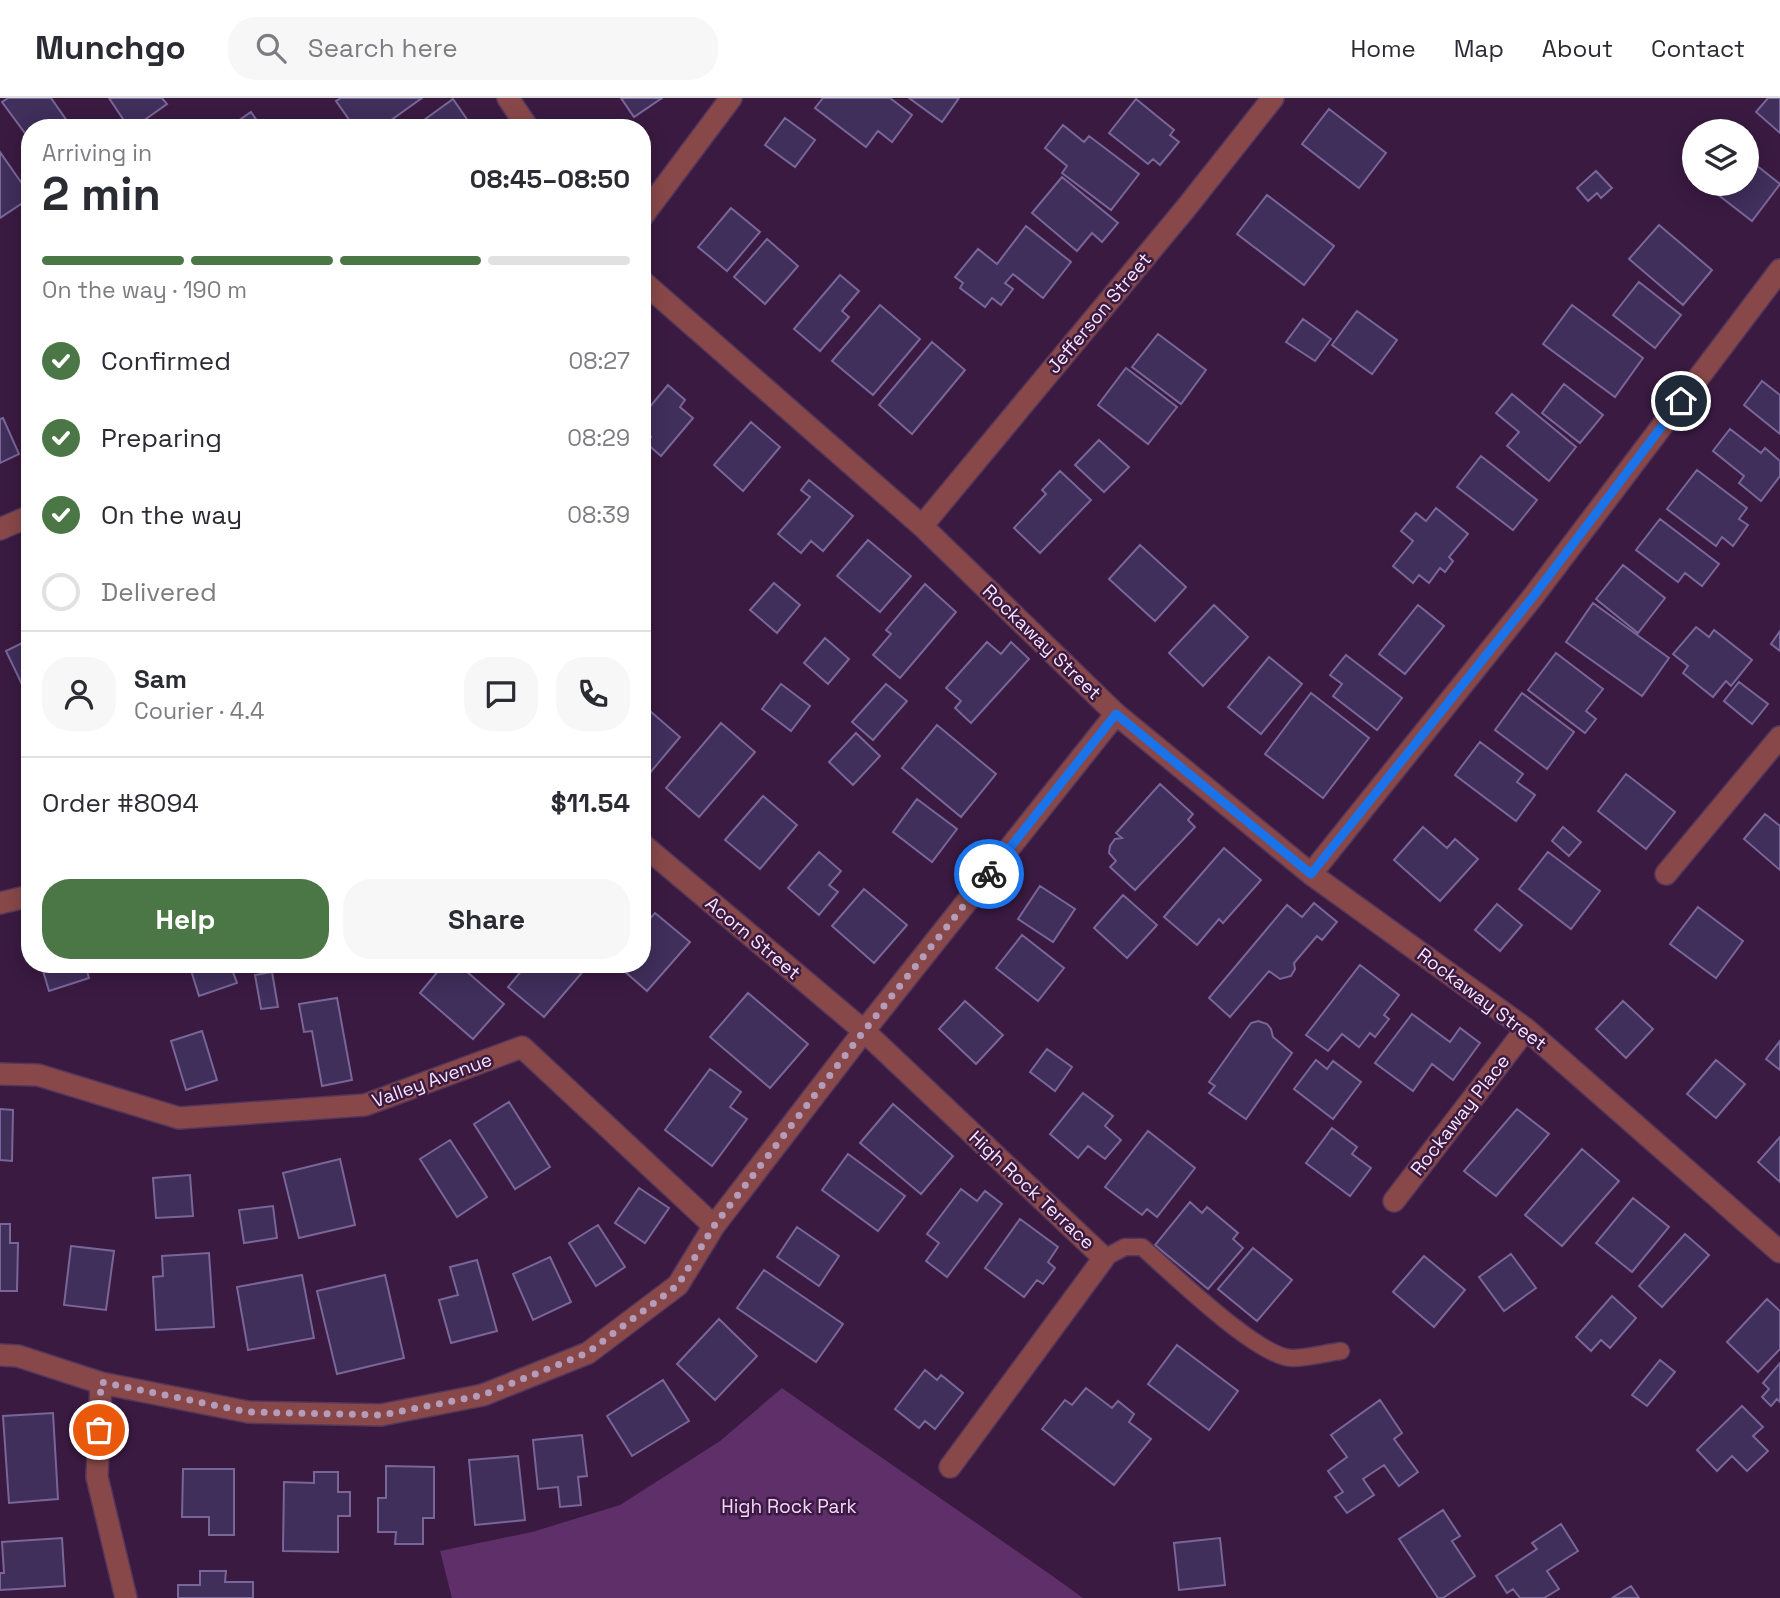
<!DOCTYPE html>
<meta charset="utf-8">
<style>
body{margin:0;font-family:"Space Grotesk",sans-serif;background:#f7f7f7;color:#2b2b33;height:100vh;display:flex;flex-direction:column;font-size:26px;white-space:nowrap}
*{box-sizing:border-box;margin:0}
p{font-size:23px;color:#7c7c81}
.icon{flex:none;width:38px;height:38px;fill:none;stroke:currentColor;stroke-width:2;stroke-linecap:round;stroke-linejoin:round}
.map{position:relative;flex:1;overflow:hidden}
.details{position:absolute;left:21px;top:21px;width:630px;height:854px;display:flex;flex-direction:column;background:#fff;border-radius:28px;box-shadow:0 4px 18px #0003}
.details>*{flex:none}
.fabs{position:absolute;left:1682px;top:21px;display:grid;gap:14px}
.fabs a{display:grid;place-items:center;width:77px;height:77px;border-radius:50%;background:#fff;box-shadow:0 4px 18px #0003;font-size:35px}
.pin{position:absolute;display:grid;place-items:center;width:60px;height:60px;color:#fff;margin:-30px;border:4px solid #fff;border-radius:50%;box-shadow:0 2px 7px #0007}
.courier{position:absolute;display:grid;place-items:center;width:70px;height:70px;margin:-35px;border:5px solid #1a73e8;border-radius:50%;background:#fff;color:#222;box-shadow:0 2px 9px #0007}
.headline em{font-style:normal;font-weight:600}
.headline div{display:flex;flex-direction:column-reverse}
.headline{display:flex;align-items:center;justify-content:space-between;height:119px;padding:0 21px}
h1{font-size:46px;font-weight:600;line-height:52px}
.bar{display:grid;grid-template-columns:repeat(4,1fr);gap:10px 7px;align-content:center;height:84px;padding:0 21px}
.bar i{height:9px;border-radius:5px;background:#e1e1e2}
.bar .selected{background:#4b7646}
.bar p{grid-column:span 4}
.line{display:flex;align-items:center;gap:18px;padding:0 21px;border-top:2px solid #e1e1e2}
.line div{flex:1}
.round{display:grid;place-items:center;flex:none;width:74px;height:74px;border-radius:28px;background:#f7f7f7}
ol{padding:0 21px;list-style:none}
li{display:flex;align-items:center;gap:21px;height:77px}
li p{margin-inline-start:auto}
li .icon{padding:7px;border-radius:50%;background:#4b7646;color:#fff;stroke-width:4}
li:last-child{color:#7c7c81}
li i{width:38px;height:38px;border:4px solid #e1e1e2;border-radius:50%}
.button{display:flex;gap:14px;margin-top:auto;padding:14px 21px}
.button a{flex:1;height:80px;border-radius:28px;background:#4b7646;color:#fff;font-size:28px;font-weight:600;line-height:80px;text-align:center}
.button a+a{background:#f7f7f7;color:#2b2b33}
header{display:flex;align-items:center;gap:42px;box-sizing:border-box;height:98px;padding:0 35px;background:#fff;border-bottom:2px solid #e1e1e2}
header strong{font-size:33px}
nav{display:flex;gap:38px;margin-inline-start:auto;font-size:24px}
.search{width:490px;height:63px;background:#f7f7f7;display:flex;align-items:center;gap:18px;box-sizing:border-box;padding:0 24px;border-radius:28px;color:#7c7c81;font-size:26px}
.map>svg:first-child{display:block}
</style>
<header>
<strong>Munchgo</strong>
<div class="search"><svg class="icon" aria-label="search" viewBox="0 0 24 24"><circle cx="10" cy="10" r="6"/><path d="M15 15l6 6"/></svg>Search here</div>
<nav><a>Home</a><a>Map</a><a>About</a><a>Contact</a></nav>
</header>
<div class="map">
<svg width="1780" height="1500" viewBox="0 0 1780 1500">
<rect width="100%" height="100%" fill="#3a1a41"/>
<path fill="#5e2f69" d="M 782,1290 C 882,1361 984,1429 1083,1500 L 452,1500 L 440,1453 L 532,1434 L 620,1407 L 720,1343 Z"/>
<path fill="#402e5b" stroke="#786698" stroke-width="2" d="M 8,0 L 51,0 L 72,30 L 30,30 L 30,42 L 2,4 Z
M 109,0 L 162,0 L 167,6 L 133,30 L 129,30 Z
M 341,0 L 422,0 L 380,30 L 355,30 L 336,3 Z
M 621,0 L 662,0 L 634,19 Z
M 823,0 L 890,0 L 912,17 L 892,44 L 878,33 L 866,49 L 815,10 Z
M 909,0 L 959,0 L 942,24 Z
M 1768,0 L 1780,0 L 1780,35 L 1756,14 Z
M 453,1 L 473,30 L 413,30 Z
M 1136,1 L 1174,32 L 1170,37 L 1179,44 L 1160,67 L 1153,61 L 1148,66 L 1109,35 Z
M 1329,11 L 1386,55 L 1359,90 L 1302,46 Z
M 251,14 L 262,30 L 228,30 Z
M 785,20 L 815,42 L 795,69 L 765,47 Z
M 1063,27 L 1084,44 L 1089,38 L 1139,76 L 1111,112 L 1062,75 L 1067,68 L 1045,50 Z
M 1694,46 L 1694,70 L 1683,61 Z
M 0,54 L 30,97 L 30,100 L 0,120 Z
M 1746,59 L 1780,86 L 1752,123 L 1704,86 L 1746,86 Z
M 1596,73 L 1612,90 L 1601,100 L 1597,95 L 1588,103 L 1577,90 Z
M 1062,79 L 1118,125 L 1102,144 L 1092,135 L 1077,153 L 1032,115 Z
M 1267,97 L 1334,148 L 1304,187 L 1237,136 Z
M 731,110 L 760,134 L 727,173 L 698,149 Z
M 1659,127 L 1712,172 L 1683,207 L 1629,161 Z
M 1026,128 L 1071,164 L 1043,200 L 1013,176 L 1005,185 L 1013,191 L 1001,207 L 992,200 L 985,209 L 960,190 L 963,185 L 955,179 L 978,151 L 997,166 Z
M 767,141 L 798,168 L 765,206 L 734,179 Z
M 840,177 L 859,193 L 842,213 L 849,219 L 820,253 L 794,231 Z
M 1639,184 L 1681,217 L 1655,250 L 1613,217 Z
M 880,207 L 920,241 L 873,297 L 832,263 Z
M 1572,207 L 1643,260 L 1615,299 L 1543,246 Z
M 1357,213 L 1397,242 L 1372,276 L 1332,247 Z
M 1303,221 L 1331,241 L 1315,263 L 1286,244 Z
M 1158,236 L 1206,272 L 1181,306 L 1132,269 Z
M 932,244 L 965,272 L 912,336 L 879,307 Z
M 1126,270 L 1177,309 L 1148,346 L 1098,307 Z
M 1762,283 L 1780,297 L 1780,336 L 1744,307 Z
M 1564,286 L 1603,317 L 1580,345 L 1542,315 Z
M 668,287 L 685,302 L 680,309 L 693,320 L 661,358 L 646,345 L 651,339 L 642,331 L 642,318 Z
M 1512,296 L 1576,349 L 1549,383 L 1507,348 L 1519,334 L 1496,315 Z
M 3,320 L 19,356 L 0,365 L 0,321 Z
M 751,324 L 780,349 L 743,393 L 714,367 Z
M 1730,331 L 1761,355 L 1765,350 L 1780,363 L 1780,378 L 1761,403 L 1739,385 L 1744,378 L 1713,353 Z
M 1099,342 L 1129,369 L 1104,394 L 1075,367 Z
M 1481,358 L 1537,402 L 1513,432 L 1457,389 Z
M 1697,372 L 1747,410 L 1739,421 L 1748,427 L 1733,448 L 1722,439 L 1716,448 L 1667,411 Z
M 1060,373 L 1091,402 L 1040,455 L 1014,430 L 1046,396 L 1042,392 Z
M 809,382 L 853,418 L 823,453 L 811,443 L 801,455 L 778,436 L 810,399 L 801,392 Z
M 1436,410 L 1468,436 L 1449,459 L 1453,463 L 1445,474 L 1440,470 L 1429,485 L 1419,477 L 1413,485 L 1393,468 L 1413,443 L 1401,433 L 1416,415 L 1426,423 Z
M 1660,421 L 1719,466 L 1702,488 L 1685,475 L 1678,484 L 1636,452 Z
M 868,442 L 911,478 L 880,514 L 837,478 Z
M 1140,447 L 1186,489 L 1155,523 L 1109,481 Z
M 1623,467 L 1665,500 L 1638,535 L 1596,501 Z
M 774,485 L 800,507 L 777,535 L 750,512 Z
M 925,486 L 956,514 L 900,580 L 873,557 L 891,536 L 886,532 Z
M 1593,505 L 1669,560 L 1642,598 L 1566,544 Z
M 1214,507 L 1248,539 L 1203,588 L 1169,555 Z
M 1418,507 L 1444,528 L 1405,576 L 1379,556 Z
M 1696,529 L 1709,539 L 1714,532 L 1752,562 L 1731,588 L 1726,583 L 1713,599 L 1683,575 L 1688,568 L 1673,556 Z
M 1780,533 L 1780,553 L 1771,546 Z
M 825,540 L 849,561 L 828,586 L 804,565 Z
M 30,541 L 30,603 L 6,553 Z
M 987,544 L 1001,556 L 1011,544 L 1029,561 L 971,625 L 955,610 L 961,603 L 946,590 Z
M 1556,555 L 1603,591 L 1586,613 L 1596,621 L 1585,635 L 1528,592 Z
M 1346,557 L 1402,600 L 1377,632 L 1333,598 L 1342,586 L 1330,577 Z
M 1269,559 L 1302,586 L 1261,636 L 1228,609 Z
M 1739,584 L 1768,606 L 1752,626 L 1724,603 Z
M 781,586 L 810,608 L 791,633 L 762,611 Z
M 886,586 L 907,603 L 873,642 L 852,624 Z
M 1311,595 L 1369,640 L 1323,700 L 1265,656 Z
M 1522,595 L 1574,634 L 1547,671 L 1495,632 Z
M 642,606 L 680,639 L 649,676 L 642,670 Z
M 721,625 L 755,654 L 699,719 L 666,690 Z
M 937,627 L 996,676 L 961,719 L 902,670 Z
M 856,635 L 880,658 L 853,687 L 829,664 Z
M 1480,644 L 1523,676 L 1517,684 L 1535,697 L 1516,723 L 1455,677 Z
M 1626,676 L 1675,714 L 1646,751 L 1598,713 Z
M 1160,686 L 1193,716 L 1188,722 L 1195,729 L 1135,792 L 1110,769 L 1116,763 L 1109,755 L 1110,748 L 1115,741 L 1122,740 L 1116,735 Z
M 763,698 L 797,727 L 760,771 L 725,742 Z
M 917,701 L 957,731 L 932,764 L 893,734 Z
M 1765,716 L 1780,728 L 1780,772 L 1744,741 Z
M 1423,729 L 1447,750 L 1455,741 L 1478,761 L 1440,803 L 1394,762 Z
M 1563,729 L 1581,744 L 1569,758 L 1552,743 Z
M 1224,750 L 1261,782 L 1223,825 L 1219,821 L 1197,847 L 1164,819 Z
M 819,754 L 841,773 L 829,787 L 838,794 L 819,817 L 788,790 Z
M 1548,754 L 1600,793 L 1571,831 L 1519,791 Z
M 1040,788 L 1075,811 L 1053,844 L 1018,821 Z
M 864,791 L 907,827 L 874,865 L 832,828 Z
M 1123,797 L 1157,827 L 1127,860 L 1094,830 Z
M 1314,805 L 1337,824 L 1322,842 L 1317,838 L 1294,865 L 1295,871 L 1291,878 L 1280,881 L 1269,873 L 1230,919 L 1209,900 L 1287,807 L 1302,819 Z
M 1497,806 L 1522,827 L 1500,853 L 1475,832 Z
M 1698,809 L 1743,843 L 1716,880 L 1670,846 Z
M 655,815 L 690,844 L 647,893 L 616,866 L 642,866 L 642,829 Z
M 1022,837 L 1064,870 L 1038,903 L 996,870 Z
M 41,866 L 85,866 L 89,880 L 49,893 Z
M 189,866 L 230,866 L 237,885 L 199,898 Z
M 444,866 L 458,866 L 504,906 L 473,941 L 420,895 Z
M 527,866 L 579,866 L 585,871 L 544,919 L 508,889 Z
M 1360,867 L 1399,897 L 1384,917 L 1389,921 L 1375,939 L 1370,935 L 1359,949 L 1342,936 L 1328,953 L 1306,937 Z
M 272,874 L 278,909 L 261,911 L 255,877 Z
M 748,895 L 808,946 L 770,990 L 710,939 Z
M 337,900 L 352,982 L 322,988 L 312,933 L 304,934 L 299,906 Z
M 965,903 L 1003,937 L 976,966 L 939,931 Z
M 1623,903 L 1653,931 L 1626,960 L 1596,931 Z
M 1412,916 L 1450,944 L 1460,930 L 1480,945 L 1453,982 L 1432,966 L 1413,993 L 1375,965 Z
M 1258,923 L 1267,926 L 1271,931 L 1273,939 L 1292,955 L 1246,1021 L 1209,995 L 1215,988 L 1209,984 L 1251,925 Z
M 202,933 L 217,982 L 186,992 L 171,943 Z
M 1780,943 L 1780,972 L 1766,961 Z
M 1047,951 L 1072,969 L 1055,993 L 1030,974 Z
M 1316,962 L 1327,971 L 1333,963 L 1361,984 L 1333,1021 L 1294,991 Z
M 1716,962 L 1745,986 L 1716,1020 L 1687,996 Z
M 710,971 L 741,994 L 730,1009 L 747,1021 L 712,1068 L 665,1032 Z
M 1083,995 L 1113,1018 L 1105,1028 L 1121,1042 L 1105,1061 L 1088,1048 L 1078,1060 L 1050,1036 Z
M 509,1004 L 550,1069 L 515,1091 L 474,1026 Z
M 893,1006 L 953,1058 L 921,1096 L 860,1045 Z
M 0,1011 L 13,1012 L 12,1063 L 0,1062 Z
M 1517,1011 L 1549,1036 L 1496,1098 L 1464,1073 Z
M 1332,1030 L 1357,1049 L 1352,1056 L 1371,1070 L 1350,1098 L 1306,1065 Z
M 1148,1033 L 1195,1070 L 1157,1119 L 1147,1111 L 1142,1117 L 1105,1089 Z
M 1780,1039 L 1780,1084 L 1758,1064 Z
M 450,1042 L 487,1099 L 457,1119 L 420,1061 Z
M 1582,1051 L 1619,1083 L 1562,1148 L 1525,1117 Z
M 848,1056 L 905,1098 L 878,1133 L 822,1092 Z
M 340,1061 L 355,1127 L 299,1140 L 283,1075 Z
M 190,1077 L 193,1118 L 156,1120 L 153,1080 Z
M 639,1090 L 669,1110 L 645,1145 L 615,1125 Z
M 961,1091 L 977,1103 L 985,1093 L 1002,1106 L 947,1179 L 926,1163 L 939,1145 L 927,1136 Z
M 1633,1100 L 1669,1129 L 1632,1174 L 1596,1145 Z
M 1190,1104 L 1202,1115 L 1207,1109 L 1238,1135 L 1233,1141 L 1243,1150 L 1208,1191 L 1155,1147 Z
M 273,1108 L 277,1140 L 244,1145 L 239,1112 Z
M 1020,1121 L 1058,1149 L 1048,1164 L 1055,1170 L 1043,1186 L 1037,1182 L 1024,1199 L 985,1170 Z
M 0,1126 L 10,1126 L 10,1145 L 18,1145 L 17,1193 L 0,1193 Z
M 598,1127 L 625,1169 L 596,1188 L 569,1145 Z
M 797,1129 L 839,1158 L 819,1188 L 777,1159 Z
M 1685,1136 L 1709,1157 L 1662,1209 L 1639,1188 Z
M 71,1148 L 114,1153 L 106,1212 L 64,1207 Z
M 1253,1150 L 1292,1182 L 1257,1223 L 1218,1191 Z
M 209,1155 L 214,1229 L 156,1232 L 153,1179 L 163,1178 L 162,1158 Z
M 1511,1156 L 1536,1190 L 1504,1213 L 1479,1179 Z
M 1424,1158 L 1465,1192 L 1434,1229 L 1393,1194 Z
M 550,1159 L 571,1204 L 533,1222 L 513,1176 Z
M 477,1162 L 497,1233 L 451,1245 L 439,1202 L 458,1197 L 450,1169 Z
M 764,1172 L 843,1226 L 816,1264 L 737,1210 Z
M 302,1177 L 314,1240 L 248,1252 L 237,1189 Z
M 385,1177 L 404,1260 L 337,1276 L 317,1193 Z
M 1612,1198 L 1636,1220 L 1610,1250 L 1601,1242 L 1591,1253 L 1576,1239 Z
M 1767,1201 L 1780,1213 L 1780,1251 L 1758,1274 L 1727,1244 Z
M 719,1221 L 757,1258 L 715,1302 L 677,1266 Z
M 1177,1247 L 1238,1293 L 1209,1332 L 1148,1286 Z
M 1660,1262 L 1675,1274 L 1647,1308 L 1632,1297 Z
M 1780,1265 L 1780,1304 L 1777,1301 L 1771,1308 L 1762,1299 L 1769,1291 L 1763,1285 Z
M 925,1272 L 937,1282 L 941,1277 L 963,1295 L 935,1331 L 925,1323 L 919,1330 L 895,1311 Z
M 663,1282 L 689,1323 L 632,1358 L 607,1318 Z
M 1086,1290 L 1112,1310 L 1118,1303 L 1134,1316 L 1129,1324 L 1151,1341 L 1114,1387 L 1042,1331 L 1065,1302 L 1072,1307 Z
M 1380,1302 L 1402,1335 L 1394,1341 L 1418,1374 L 1399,1388 L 1384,1367 L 1363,1381 L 1374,1397 L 1347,1415 L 1335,1399 L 1343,1394 L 1328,1373 L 1347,1359 L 1331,1337 Z
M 1742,1308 L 1763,1329 L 1753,1338 L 1768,1353 L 1747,1373 L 1732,1358 L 1717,1373 L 1697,1352 Z
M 53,1315 L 58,1401 L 9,1405 L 3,1318 Z
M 582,1337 L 587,1378 L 578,1379 L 581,1407 L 560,1409 L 558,1389 L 538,1391 L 533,1342 Z
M 518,1358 L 525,1422 L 475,1427 L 469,1362 Z
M 386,1368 L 434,1369 L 434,1420 L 423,1420 L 423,1446 L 395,1446 L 396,1434 L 378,1434 L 378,1400 L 386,1400 Z
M 183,1371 L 234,1371 L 234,1437 L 209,1437 L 209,1419 L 182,1419 Z
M 314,1374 L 338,1374 L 338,1394 L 350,1394 L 350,1418 L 338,1418 L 338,1454 L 283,1453 L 284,1384 L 314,1385 Z
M 1443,1412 L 1460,1438 L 1452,1443 L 1475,1478 L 1443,1500 L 1438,1500 L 1399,1441 Z
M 1561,1426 L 1578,1453 L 1547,1473 L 1559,1491 L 1544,1500 L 1520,1500 L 1513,1491 L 1507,1495 L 1496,1478 L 1537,1451 L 1532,1445 Z
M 62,1440 L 65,1488 L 0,1492 L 0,1475 L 4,1475 L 2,1444 Z
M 1220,1440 L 1225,1487 L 1179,1492 L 1174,1445 Z
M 200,1473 L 226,1473 L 225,1484 L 253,1484 L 253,1500 L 178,1500 L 178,1487 L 200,1487 Z
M 1631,1488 L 1639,1500 L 1612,1500 Z"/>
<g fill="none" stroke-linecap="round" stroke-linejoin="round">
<defs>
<path id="lane" d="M 1104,1160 L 1125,1149 L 1142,1149 C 1171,1174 1259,1261 1293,1260 C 1308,1260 1325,1255 1341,1253"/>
<path id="street" d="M 508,0 L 528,30
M 642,119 L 731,0
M 642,183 L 922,428 L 1116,616 L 1311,776 L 1526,931 L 1780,1154
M 922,428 L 1186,110 L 1273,0
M 0,431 L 30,418
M 642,746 L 864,933 L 1104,1160 L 950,1369
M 1311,776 L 1532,500 L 1780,172
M 1666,776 L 1780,639
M 0,805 L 30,798
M 0,976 L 38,977 L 179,1020 L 365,1007 L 522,949 L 714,1128
M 1394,1103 L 1526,931
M 0,1257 L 18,1258 L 101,1285 L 248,1314 L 381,1317 L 483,1297 L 588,1255 L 678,1187 L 714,1128 L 864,933 L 1116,616
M 101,1285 L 97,1379 L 126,1500"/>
</defs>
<use href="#lane" stroke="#54365b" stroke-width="19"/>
<use href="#street" stroke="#54365b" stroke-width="24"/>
<use href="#lane" stroke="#884849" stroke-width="16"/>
<use href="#street" stroke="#884849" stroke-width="21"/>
</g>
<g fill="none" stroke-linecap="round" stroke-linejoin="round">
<path stroke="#b49cba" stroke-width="7" stroke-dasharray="0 12.6" d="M 99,1332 L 101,1284 L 248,1314 L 382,1317 L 483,1297 L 587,1255 L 678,1187 L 714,1128 L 864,933 L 989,776"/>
<path stroke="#1a73e8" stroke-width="9" d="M 989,776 L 1116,616 L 1311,776 L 1532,500 L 1681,303"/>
</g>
<g text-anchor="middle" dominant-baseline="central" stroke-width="5" stroke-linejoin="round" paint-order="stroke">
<g font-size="19" fill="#f6e2fb" stroke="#3a1a41">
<text transform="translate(1099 215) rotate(-50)">Jefferson Street</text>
<text transform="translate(1042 544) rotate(44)">Rockaway Street</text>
<text transform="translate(753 840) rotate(40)">Acorn Street</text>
<text transform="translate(1482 901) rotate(37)">Rockaway Street</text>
<text transform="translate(432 982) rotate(-20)">Valley Avenue</text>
<text transform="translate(1460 1017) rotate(-52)">Rockaway Place</text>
<text transform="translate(1032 1092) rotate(43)">High Rock Terrace</text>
</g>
<g font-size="19" fill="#f6d5fd" stroke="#3a1a41">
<text x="789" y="1408">High Rock Park</text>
</g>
</g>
</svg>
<div class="fabs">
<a><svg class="icon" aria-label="layers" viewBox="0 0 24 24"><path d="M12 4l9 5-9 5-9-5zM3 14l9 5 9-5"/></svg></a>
</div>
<div class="pin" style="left:99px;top:1332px;background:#ea580c"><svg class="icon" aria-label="bag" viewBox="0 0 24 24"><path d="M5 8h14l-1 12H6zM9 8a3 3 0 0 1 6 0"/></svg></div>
<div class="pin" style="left:1681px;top:303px;background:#1f2937"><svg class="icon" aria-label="home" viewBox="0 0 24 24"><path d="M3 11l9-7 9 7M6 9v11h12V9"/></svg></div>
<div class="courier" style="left:989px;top:776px"><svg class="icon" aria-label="bike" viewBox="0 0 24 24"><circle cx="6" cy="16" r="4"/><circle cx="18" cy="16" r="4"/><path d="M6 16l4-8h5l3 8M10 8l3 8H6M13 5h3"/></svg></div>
<section class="details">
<div class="headline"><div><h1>2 min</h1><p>Arriving in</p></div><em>08:45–08:50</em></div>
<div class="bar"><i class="selected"></i><i class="selected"></i><i class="selected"></i><i></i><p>On the way · 190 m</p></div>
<ol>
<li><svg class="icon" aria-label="check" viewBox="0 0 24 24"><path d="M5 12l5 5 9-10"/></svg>Confirmed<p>08:27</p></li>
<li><svg class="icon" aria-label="check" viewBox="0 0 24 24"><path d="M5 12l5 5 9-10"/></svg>Preparing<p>08:29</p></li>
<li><svg class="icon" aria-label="check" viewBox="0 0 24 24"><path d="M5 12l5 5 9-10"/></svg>On the way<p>08:39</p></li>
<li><i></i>Delivered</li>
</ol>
<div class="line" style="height:126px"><a class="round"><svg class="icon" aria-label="person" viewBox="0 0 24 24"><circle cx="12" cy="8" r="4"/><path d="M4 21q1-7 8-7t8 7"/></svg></a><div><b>Sam</b><p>Courier · 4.4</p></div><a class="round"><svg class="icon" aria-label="chat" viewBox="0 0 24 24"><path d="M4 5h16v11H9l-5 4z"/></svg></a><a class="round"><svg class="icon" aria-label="phone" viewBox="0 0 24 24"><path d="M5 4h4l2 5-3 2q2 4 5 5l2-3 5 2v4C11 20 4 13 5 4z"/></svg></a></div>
<div class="line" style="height:91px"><div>Order #8094</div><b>$11.54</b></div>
<div class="button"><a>Help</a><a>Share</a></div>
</section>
</div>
